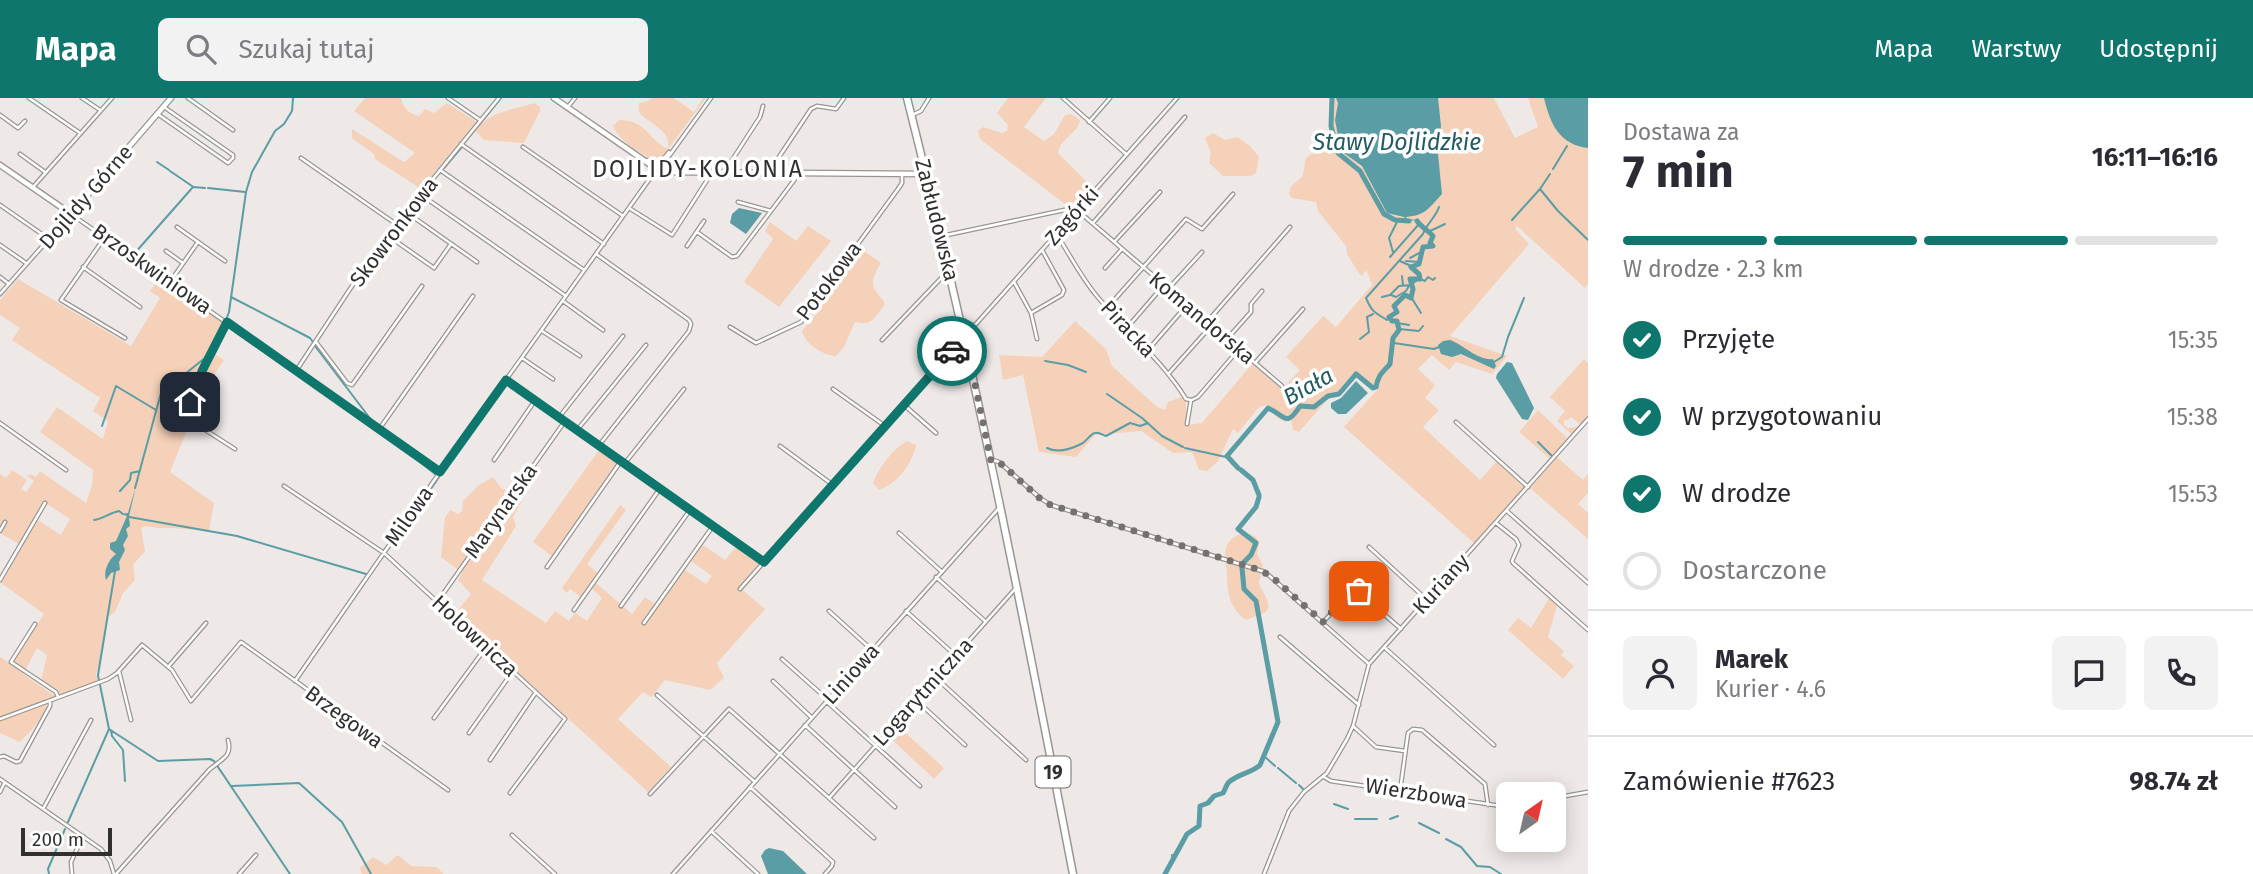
<!DOCTYPE html>
<html lang="pl">
<meta charset="utf-8">
<style>
body{margin:0;font-family:"Fira Sans",sans-serif;background:#f2f2f3;color:#2b2b33;height:100vh;display:flex;flex-direction:column;font-size:26px;white-space:nowrap}
*{box-sizing:border-box;margin:0}
p{font-size:23px;color:#7c7c81}
.icon{flex:none;width:38px;height:38px;fill:none;stroke:currentColor;stroke-width:2;stroke-linecap:round;stroke-linejoin:round}
.map{position:relative;flex:1;overflow:hidden}
.drawer{display:flex;flex-direction:column;background:#fff;width:665px}
.drawer>*{flex:none}
.needle{width:46px;rotate:34deg}
.tools{position:absolute;left:1496px;top:684px;display:grid;gap:14px}
.tools a{display:grid;place-items:center;width:70px;height:70px;border-radius:10px;background:#fff;box-shadow:0 4px 18px #0003;font-size:35px}
.scale{position:absolute;left:21px;bottom:18px;width:91px;box-sizing:border-box;padding-left:7px;border:4px solid #32302f;border-top:0;font-size:19px;line-height:24px;white-space:nowrap;color:#32302f;-webkit-text-stroke:5px #fff;paint-order:stroke}
.pin{position:absolute;display:grid;place-items:center;width:60px;height:60px;color:#fff;margin:-30px;border-radius:14px;box-shadow:0 4px 10px #0006}
.courier{position:absolute;display:grid;place-items:center;width:70px;height:70px;margin:-35px;border:5px solid #0f766e;border-radius:50%;background:#fff;color:#222;box-shadow:0 2px 9px #0007}
.summary em{font-style:normal;font-weight:700}
.summary div{display:flex;flex-direction:column-reverse}
.summary{display:flex;align-items:center;justify-content:space-between;height:119px;padding:0 35px}
h1{font-size:46px;font-weight:700;line-height:52px}
.bar{display:grid;grid-template-columns:repeat(4,1fr);gap:10px 7px;align-content:center;height:84px;padding:0 35px}
.bar i{height:9px;border-radius:5px;background:#e1e1e2}
.bar .current{background:#0f766e}
.bar p{grid-column:span 4}
.line{display:flex;align-items:center;gap:18px;padding:0 35px;border-top:2px solid #e1e1e2}
.line div{flex:1}
.round{display:grid;place-items:center;flex:none;width:74px;height:74px;border-radius:10px;background:#f2f2f3}
ol{padding:0 35px;list-style:none}
li{display:flex;align-items:center;gap:21px;height:77px}
li p{margin-inline-start:auto}
li .icon{padding:7px;border-radius:50%;background:#0f766e;color:#fff;stroke-width:4}
li:last-child{color:#7c7c81}
li i{width:38px;height:38px;border:4px solid #e1e1e2;border-radius:50%}
header{display:flex;align-items:center;gap:42px;box-sizing:border-box;height:98px;padding:0 35px;background:#0f766e;color:#fff}
header strong{font-size:33px}
nav{display:flex;gap:38px;margin-inline-start:auto;font-size:24px}
.search{width:490px;height:63px;background:#f2f2f3;display:flex;align-items:center;gap:18px;box-sizing:border-box;padding:0 24px;border-radius:10px;color:#7c7c81;font-size:26px}
main{display:flex;flex:1;min-height:0}
.map>svg:first-child{display:block}
</style>
<header>
<strong>Mapa</strong>
<div class="search"><svg class="icon" aria-label="search" viewBox="0 0 24 24"><circle cx="10" cy="10" r="6"/><path d="M15 15l6 6"/></svg>Szukaj tutaj</div>
<nav><a>Mapa</a><a>Warstwy</a><a>Udostępnij</a></nav>
</header>
<main>
<div class="map">
<svg width="1588" height="776" viewBox="0 0 1588 776">
<rect width="100%" height="100%" fill="#eee9e7"/>
<path fill="#f5d1b9" fill-rule="evenodd" d="M 365,0 L 401,0 C 403,10 409,16 419,18 L 425,11 L 434,15 L 447,5 L 477,24 L 421,91 L 375,61 L 374,56 L 352,40 L 352,31 L 404,64 L 415,55 L 354,13 Z
M 652,0 L 674,0 L 694,14 L 703,0 L 706,0 L 660,62 L 656,62 C 640,57 620,43 613,28 L 619,22 C 647,22 647,41 668,51 C 672,31 649,27 639,14 L 639,5 L 648,3 Z
M 1008,0 L 1046,0 L 1024,29 L 1044,43 L 1054,36 L 1065,17 L 1071,16 L 1080,22 C 1077,37 1061,39 1058,55 L 1091,88 C 1086,100 1082,105 1070,110 L 980,41 L 978,33 L 983,29 L 1002,35 L 1007,33 L 1008,27 L 997,15 Z
M 1330,0 L 1494,0 L 1515,40 L 1538,29 L 1528,0 L 1588,0 L 1588,186 L 1585,190 L 1517,128 L 1515,131 L 1529,146 L 1450,238 L 1507,258 L 1492,276 L 1456,264 L 1449,272 L 1432,257 L 1418,271 L 1435,287 L 1425,300 L 1439,312 L 1423,329 L 1480,382 L 1497,363 L 1526,389 L 1475,446 L 1344,329 L 1377,292 L 1378,283 L 1373,290 L 1357,276 L 1339,298 L 1328,301 L 1299,334 L 1293,332 L 1291,321 L 1285,324 C 1277,320 1269,314 1267,307 L 1259,309 L 1238,335 L 1233,331 L 1218,363 L 1207,373 L 1199,372 L 1192,354 L 1173,355 L 1141,333 L 1095,337 L 1076,359 L 1039,354 L 1023,277 L 1003,282 L 999,257 L 1042,259 L 1075,223 L 1106,251 L 1112,268 L 1157,309 L 1165,312 L 1168,304 L 1181,299 L 1186,303 L 1186,327 L 1202,325 L 1252,266 L 1282,291 L 1300,272 L 1286,259 L 1323,218 L 1336,229 L 1372,187 L 1367,173 L 1364,174 L 1363,178 L 1360,177 L 1347,156 L 1346,148 L 1318,113 L 1316,104 L 1292,100 L 1289,96 L 1291,88 L 1302,79 C 1308,64 1299,56 1322,55 L 1333,45 L 1329,27 Z
M 534,5 L 540,9 L 540,13 L 524,45 L 484,42 L 476,33 C 488,13 514,12 534,5 Z
M 1213,35 L 1225,42 L 1237,39 L 1250,48 L 1259,59 L 1256,75 L 1251,78 L 1223,78 L 1209,65 L 1211,55 L 1205,40 Z
M 770,124 L 796,143 L 808,128 L 831,143 L 779,209 L 744,184 L 773,141 L 765,133 Z
M 861,151 L 881,165 C 871,182 869,188 884,203 L 884,208 C 873,221 872,228 855,224 L 844,249 L 836,258 C 822,257 805,246 802,233 L 818,214 Z
M 18,181 L 131,248 L 160,200 L 150,193 L 159,181 L 224,225 L 210,253 L 224,262 L 210,283 L 206,281 L 196,295 L 183,329 L 187,332 L 170,374 L 214,405 L 209,434 C 193,431 179,430 163,430 C 154,431 149,426 141,430 L 145,453 L 133,467 L 135,482 L 123,495 L 115,514 L 108,519 L 103,553 L 96,576 L 98,584 L 60,596 L 58,592 L 41,582 L 47,557 L 37,550 L 23,576 L 55,598 L 46,601 C 49,617 30,633 20,644 L 0,635 L 0,559 L 11,566 L 44,516 L 1,485 L 22,448 L 0,435 L 0,376 L 6,380 L 12,372 L 27,382 L 21,391 L 26,394 L 34,383 L 27,378 L 31,376 L 36,379 L 40,373 L 86,405 L 92,387 L 93,372 L 40,334 L 57,309 L 103,341 L 108,323 L 93,313 L 100,300 L 12,242 L 20,230 L 0,217 L 0,202 ZM 47,406 L 70,421 L 61,437 L 38,422 Z
M 1584,261 L 1588,265 L 1588,318 L 1581,327 L 1571,319 L 1568,322 L 1564,322 L 1564,327 L 1568,330 L 1578,329 L 1571,336 L 1557,323 L 1565,313 L 1550,299 Z
M 1538,312 L 1567,340 L 1550,361 L 1519,334 Z
M 907,343 L 916,347 C 912,366 897,386 879,392 L 873,385 C 879,369 892,352 907,343 Z
M 599,352 L 618,364 L 552,458 L 533,444 Z
M 1557,359 L 1583,382 L 1588,376 L 1588,395 L 1578,406 L 1588,415 L 1588,441 L 1530,390 Z
M 493,379 L 501,390 L 522,403 L 513,419 L 516,428 L 482,482 L 546,525 L 555,513 L 569,523 L 575,515 L 587,523 L 602,500 L 592,491 L 596,485 L 632,516 L 645,499 L 655,506 L 643,522 L 645,524 L 685,472 L 706,486 L 712,478 L 691,463 L 703,447 L 725,462 L 737,448 L 759,463 L 759,466 L 739,489 L 765,511 L 717,565 L 724,580 L 710,592 L 665,582 L 651,599 L 643,594 L 618,621 L 671,669 L 648,694 L 455,516 L 471,496 L 458,482 L 462,475 L 441,459 L 445,420 L 450,412 L 458,416 L 462,413 L 463,403 L 479,387 Z
M 620,407 L 626,412 L 587,466 L 598,475 L 581,499 L 570,491 L 567,495 L 562,490 Z
M 1245,434 L 1256,439 L 1259,444 L 1257,456 L 1263,467 L 1259,485 C 1262,496 1273,504 1266,514 L 1246,522 C 1230,510 1228,498 1227,479 C 1226,457 1219,443 1245,434 Z
M 1549,500 L 1557,507 L 1548,539 L 1564,553 L 1561,557 L 1574,568 L 1563,581 L 1508,532 L 1518,520 L 1531,530 Z
M 896,626 L 944,670 L 934,681 L 886,636 Z
M 398,757 L 411,768 L 436,769 L 444,776 L 362,776 L 360,770 L 373,759 L 386,767 Z"/>
<path fill="#5b9da5" d="M 1336,0 L 1438,0 L 1441,28 L 1438,56 L 1442,96 C 1428,111 1426,117 1406,119 L 1407,121 L 1418,122 L 1421,129 L 1414,122 L 1407,124 L 1404,119 L 1387,115 L 1362,68 L 1341,53 L 1335,22 L 1338,5 Z
M 1544,0 L 1588,0 L 1588,50 C 1560,47 1550,26 1544,0 Z
M 739,110 L 762,115 L 746,136 L 730,125 L 732,116 Z
M 1450,242 C 1464,247 1478,263 1493,261 L 1496,268 L 1494,271 L 1461,256 L 1452,259 L 1441,256 L 1438,247 L 1443,243 Z
M 1507,264 L 1512,265 L 1534,310 L 1528,322 L 1522,321 L 1496,280 L 1497,276 Z
M 1356,283 L 1368,295 L 1346,316 L 1338,316 L 1331,310 L 1331,305 L 1341,300 Z
M 136,388 L 129,418 L 132,419 L 129,420 L 130,428 L 126,431 L 128,438 L 123,447 L 125,452 L 119,464 L 120,472 L 111,475 L 106,482 C 103,473 109,461 116,456 L 110,451 L 110,445 L 116,443 L 127,418 L 121,416 L 128,415 Z
M 769,750 L 783,753 L 807,776 L 768,776 L 761,758 L 765,752 Z"/>
<g fill="none" stroke-linecap="round" stroke-linejoin="round">
<path stroke="#5b9da5" stroke-width="2" d="M 464,45 L 501,0
M 157,64 L 169,72
M 444,70 L 461,50
M 1553,71 L 1567,48
M 170,73 L 192,88
M 1550,76 L 1540,91 L 1558,113 L 1588,142
M 208,90 L 245,94
M 1512,122 L 1540,91
M 1430,133 L 1445,126
M 1393,154 L 1389,140 L 1398,122
M 134,156 L 193,89 L 205,90
M 1390,159 L 1419,126
M 1410,160 L 1423,153
M 1400,163 L 1411,168
M 1406,163 L 1419,164
M 1402,178 L 1403,187
M 1420,181 L 1425,183 L 1428,179 L 1433,182 L 1435,180
M 1391,197 L 1396,199 L 1406,193 L 1409,188
M 231,199 L 310,240 L 313,244
M 1382,199 L 1390,197 L 1399,188 L 1411,187 L 1417,182
M 1411,199 L 1421,215
M 1389,220 L 1387,222 C 1374,214 1372,214 1366,200 L 1423,136 C 1427,125 1436,119 1439,109
M 226,222 L 229,214 L 246,94 L 252,74 L 275,33 L 284,26 L 292,13 L 293,0
M 1397,225 L 1409,227
M 1399,231 L 1419,233 L 1423,228
M 1360,241 L 1369,234 L 1367,219 L 1373,216
M 1394,245 L 1434,251 L 1439,249
M 315,248 L 372,323
M 1045,263 L 1068,267 L 1086,274
M 1494,264 L 1502,259 L 1508,239 L 1524,200
M 1107,296 L 1142,320 L 1162,338 L 1183,349
M 369,327 L 385,339
M 102,328 L 116,288 L 156,312
M 1538,344 L 1552,358
M 1047,350 C 1057,355 1071,351 1081,346 C 1086,344 1090,336 1095,335 C 1098,334 1103,337 1106,338 L 1130,325 L 1140,328 L 1148,325
M 1185,350 L 1226,359
M 409,355 L 435,376
M 135,390 L 161,295 L 205,260 L 224,225
M 120,393 L 130,382 L 131,375 L 140,373
M 129,419 L 237,438 L 366,476
M 411,420 L 439,379
M 94,422 C 103,421 109,415 119,413 L 123,416
M 99,583 L 98,577 L 115,473
M 109,631 L 158,663 L 210,661 L 214,663 L 290,776
M 111,633 L 112,638 L 123,652 L 125,683
M 1263,657 L 1275,668
M 1278,670 L 1296,685
M 1299,687 L 1303,691
M 232,688 L 299,685 L 342,724 L 371,776
M 1334,706 L 1348,711
M 1355,721 L 1377,721
M 1390,721 L 1398,718
M 68,724 L 109,631 L 100,587
M 1419,725 L 1439,735
M 1446,741 L 1461,749 L 1477,768 L 1490,769 L 1501,776
M 1172,757 L 1173,763
M 49,776 L 48,771 L 65,731"/>
<path stroke="#5b9da5" stroke-width="5" d="M 1332,0 L 1331,28 L 1338,55 L 1360,73 L 1384,116 L 1395,122 L 1409,123
M 1238,370 L 1227,358 L 1268,310 C 1286,318 1286,330 1300,308 L 1314,309 L 1328,298 L 1339,296 L 1356,276 L 1373,290 L 1376,289 C 1378,277 1382,275 1390,266 L 1393,240 L 1399,232 L 1397,223 L 1392,223 L 1389,219 L 1397,214 L 1394,208 L 1405,197 L 1411,200 L 1413,191 L 1410,181 L 1420,181 L 1419,176 L 1411,169 L 1419,166 L 1423,149 L 1433,148 L 1430,145 L 1433,138 C 1428,132 1422,130 1417,123
M 1241,372 L 1253,382 L 1259,397
M 1244,464 L 1251,457 L 1256,445 L 1238,431 L 1256,409 L 1259,399
M 1165,776 L 1187,736 L 1199,728 L 1200,708 L 1208,705 L 1214,698 L 1223,695 C 1225,692 1226,688 1228,685 C 1237,676 1252,675 1260,667 L 1278,624 L 1256,503 L 1244,491 L 1242,470"/>
<defs>
<path id="street" d="M 29,0 L 80,35
M 82,0 L 100,12
M 188,0 L 233,32
M 448,0 L 480,22
M 1063,0 L 1126,56
M 567,10 L 575,0
M 0,17 L 18,30 L 25,23
M 159,17 L 228,65 L 233,60 L 233,57 L 164,9
M 912,17 L 921,13 L 929,0
M 1089,24 L 1110,0
M 461,46 L 604,146
M 523,49 L 623,118
M 20,56 L 45,74
M 301,60 L 396,126
M 660,65 L 669,54
M 664,65 L 711,0
M 440,72 L 584,172
M 725,73 L 760,19 L 763,8
M 769,74 L 811,11 L 817,8 L 836,11 L 844,0
M 33,89 L 112,0
M 420,96 L 566,198
M 738,104 L 771,113
M 0,107 L 49,141
M 629,110 L 672,137 L 711,76
M 1077,112 L 1282,288
M 406,114 L 477,164
M 1093,125 L 1185,19
M 177,129 L 225,163
M 697,134 L 732,159 L 737,158 L 795,81 L 796,75
M 387,137 L 434,170 L 451,146
M 1057,137 C 1070,157 1081,179 1096,197 C 1125,232 1162,262 1186,301 L 1191,302 L 1187,326
M 942,138 L 1074,110 L 1077,112
M 105,139 L 61,202 L 125,240
M 1115,143 L 1160,94
M 0,147 L 26,165
M 687,148 L 704,123
M 166,153 L 183,165
M 596,156 L 689,222 L 691,226 L 689,233 L 600,346
M 83,169 L 140,209
M 1105,170 L 1122,151
M 0,179 L 9,186
M 170,184 L 198,144
M 1014,184 L 1031,215 L 1037,241
M 1169,190 L 1202,154
M 0,196 L 71,116 L 440,374
M 563,203 L 603,232
M 1108,209 L 1186,121 L 1202,131 L 1233,96
M 1031,215 L 1062,197 L 1064,192 L 1042,152
M 227,224 L 203,271 L 185,319 L 235,351
M 1207,224 L 1290,129
M 1122,225 L 1132,224 L 1164,187
M 730,229 L 756,245 L 801,224 L 898,91 L 902,85 L 902,77
M 542,233 L 580,258
M 963,233 L 976,226 L 1177,0
M 1227,241 L 1251,214 L 1251,206 L 1262,193
M 882,242 L 947,174
M 316,244 L 347,285 L 352,287 L 422,188
M 1148,252 L 1187,207
M 522,260 L 553,281
M 1255,265 L 1303,211
M 296,273 L 379,147 L 499,0
M 1169,275 L 1211,228
M 506,283 L 764,464
M 833,291 L 885,328
M 1192,302 L 1198,299 L 1239,251
M 904,307 L 936,335
M 560,318 L 623,238
M 1456,324 L 1528,389
M 0,325 L 66,372
M 380,330 L 473,198
M 578,331 L 646,247
M 780,348 L 833,387
M 494,362 L 534,304
M 993,362 L 999,364 L 1040,400 L 1051,407 L 1265,474 L 1369,566
M 625,365 L 684,291
M 284,388 L 384,455 L 565,621 L 510,695
M 1507,413 L 1588,485
M 1496,425 L 1516,441 L 1519,447 L 1512,463 L 1513,465 L 1588,532
M 0,433 L 5,424
M 899,435 L 941,473
M 1369,449 L 1426,501
M 547,469 L 621,363
M 936,479 L 985,523
M 0,482 L 45,405
M 740,491 L 929,278 L 953,251 L 963,244
M 438,503 L 565,323
M 621,508 L 690,412
M 574,512 L 659,392
M 829,513 L 872,552
M 906,513 L 955,557
M 1323,524 L 1355,491 L 1401,531
M 644,525 L 713,428
M 35,526 L 11,564 L 56,594 L 58,599
M 1280,539 L 1359,607
M 1385,550 L 1494,647
M 782,561 L 827,601
M 168,569 L 206,525
M 119,573 L 131,622
M 936,580 L 1026,662
M 295,583 L 440,374 L 656,72
M 773,583 L 811,619
M 657,597 L 755,684
M 916,602 L 965,647
M 826,603 L 920,688
M 434,620 L 487,548
M 0,621 L 108,581 L 117,575 L 142,547 L 172,572 L 191,603 L 241,544 L 448,692
M 805,627 L 895,709
M 1353,628 L 1376,649 L 1405,653
M 469,635 L 513,573
M 0,659 L 4,658 L 16,664 L 20,663 L 50,608 L 50,603
M 490,662 L 536,594
M 1324,679 L 1331,683 L 1508,709
M 0,681 L 101,751 L 110,763 L 114,776
M 750,689 L 833,764 L 832,768 L 825,776
M 1400,693 L 1408,635 L 1413,631 L 1422,632 L 1485,686 L 1488,707
M 0,694 L 4,686
M 650,696 L 729,611 L 874,740
M 829,700 L 1015,491
M 1554,700 L 1588,694
M 43,711 L 91,622
M 711,733 L 758,776
M 512,737 L 555,776
M 72,776 L 71,764 L 83,738
M 116,776 L 209,672 C 221,661 233,659 228,642
M 239,776 L 256,757
M 673,776 L 999,410
M 1264,776 L 1289,713 L 1304,694 L 1327,675 L 1347,641 L 1353,628 L 1369,566 L 1588,321"/>
<path id="secondary" d="M 554,0 L 655,70
M 648,63 L 661,65 L 664,69 L 671,71
M 657,66 L 656,71 L 660,74 L 926,76
M 0,67 L 71,116 L 171,0"/>
<path id="highway" d="M 907,0 C 972,257 1023,516 1073,776"/>
</defs>
<use href="#street" stroke="#999592" stroke-width="5"/>
<use href="#secondary" stroke="#999592" stroke-width="7"/>
<use href="#highway" stroke="#999592" stroke-width="9"/>
<use href="#street" stroke="#fff" stroke-width="2.5"/>
<use href="#secondary" stroke="#fff" stroke-width="4.5"/>
<use href="#highway" stroke="#fff" stroke-width="6"/>
</g>
<g fill="none" stroke-linecap="round" stroke-linejoin="round">
<path stroke="#74716f" stroke-width="7" stroke-dasharray="0 12.6" d="M 952,253 L 966,243 L 991,363 L 999,364 L 1043,403 L 1051,407 L 1260,472 L 1272,479 L 1323,524 L 1351,492 L 1355,491 L 1359,493"/>
<path stroke="#0f766e" stroke-width="9" d="M 190,304 L 203,271 L 227,224 L 440,374 L 506,282 L 764,464 L 952,253"/>
</g>
<g text-anchor="middle" dominant-baseline="central" stroke-width="7" stroke-linejoin="round" paint-order="stroke">
<rect fill="#fff" stroke="#706e6d" stroke-width="2" x="1035.5" y="658.5" width="35" height="31" rx="5"/>
<g font-size="19" font-weight="bold" fill="#32302f">
<text x="1053" y="674">19</text>
</g>
<g font-size="21" fill="#32302f" stroke="#fff">
<text transform="translate(86 99) rotate(-49)">Dojlidy Górne</text>
<text transform="translate(1072 118) rotate(-49)">Zagórki</text>
<text transform="translate(937 122) rotate(76)">Zabłudowska</text>
<text transform="translate(394 134) rotate(-53)">Skowronkowa</text>
<text transform="translate(152 171) rotate(35)">Brzoskwiniowa</text>
<text transform="translate(829 183) rotate(-53)">Potokowa</text>
<text transform="translate(1202 220) rotate(40)">Komandorska</text>
<text transform="translate(1128 231) rotate(47)">Piracka</text>
<text transform="translate(501 413) rotate(-55)">Marynarska</text>
<text transform="translate(409 418) rotate(-55)">Milowa</text>
<text transform="translate(1441 486) rotate(-48)">Kuriany</text>
<text transform="translate(475 538) rotate(43)">Holownicza</text>
<text transform="translate(851 576) rotate(-48)">Liniowa</text>
<text transform="translate(923 594) rotate(-48)">Logarytmiczna</text>
<text transform="translate(344 619) rotate(36)">Brzegowa</text>
<text transform="translate(1416 695) rotate(9)">Wierzbowa</text>
</g>
<g font-size="23" font-style="italic" fill="#235b62" stroke="#fff">
<text x="1397" y="44">Stawy Dojlidzkie</text>
<text transform="translate(1308 288) rotate(-29)">Biała</text>
</g>
<g font-size="23" letter-spacing="2" fill="#32302f" stroke="#fff">
<text x="698" y="71">DOJLIDY-KOLONIA</text>
</g>
</g>
</svg>
<div class="tools">
<a><svg class="needle" viewBox="-14 -14 28 28"><path d="M0-13l5 13h-10z" fill="#e53935"/><path d="M0 13l5-13h-10z" fill="#7c7c81"/></svg></a>
</div>
<div class="scale">200 m</div>
<div class="pin" style="left:1359px;top:493px;background:#ea580c"><svg class="icon" aria-label="bag" viewBox="0 0 24 24"><path d="M5 8h14l-1 12H6zM9 8a3 3 0 0 1 6 0"/></svg></div>
<div class="pin" style="left:190px;top:304px;background:#1f2937"><svg class="icon" aria-label="home" viewBox="0 0 24 24"><path d="M3 11l9-7 9 7M6 9v11h12V9"/></svg></div>
<div class="courier" style="left:952px;top:253px"><svg class="icon" aria-label="car" viewBox="0 0 24 24"><path d="M5 17H2v-5l4-1 3-4h7l3 4 3 1v5h-3M9 17h6M6 11h13"/><circle cx="7" cy="17" r="2"/><circle cx="17" cy="17" r="2"/></svg></div>
</div>
<section class="drawer">
<div class="summary"><div><h1>7 min</h1><p>Dostawa za</p></div><em>16:11–16:16</em></div>
<div class="bar"><i class="current"></i><i class="current"></i><i class="current"></i><i></i><p>W drodze · 2.3 km</p></div>
<ol>
<li><svg class="icon" aria-label="check" viewBox="0 0 24 24"><path d="M5 12l5 5 9-10"/></svg>Przyjęte<p>15:35</p></li>
<li><svg class="icon" aria-label="check" viewBox="0 0 24 24"><path d="M5 12l5 5 9-10"/></svg>W przygotowaniu<p>15:38</p></li>
<li><svg class="icon" aria-label="check" viewBox="0 0 24 24"><path d="M5 12l5 5 9-10"/></svg>W drodze<p>15:53</p></li>
<li><i></i>Dostarczone</li>
</ol>
<div class="line" style="height:126px"><a class="round"><svg class="icon" aria-label="person" viewBox="0 0 24 24"><circle cx="12" cy="8" r="4"/><path d="M4 21q1-7 8-7t8 7"/></svg></a><div><b>Marek</b><p>Kurier · 4.6</p></div><a class="round"><svg class="icon" aria-label="chat" viewBox="0 0 24 24"><path d="M4 5h16v11H9l-5 4z"/></svg></a><a class="round"><svg class="icon" aria-label="phone" viewBox="0 0 24 24"><path d="M5 4h4l2 5-3 2q2 4 5 5l2-3 5 2v4C11 20 4 13 5 4z"/></svg></a></div>
<div class="line" style="height:91px"><div>Zamówienie #7623</div><b>98.74 zł</b></div>
</section>
</main>
